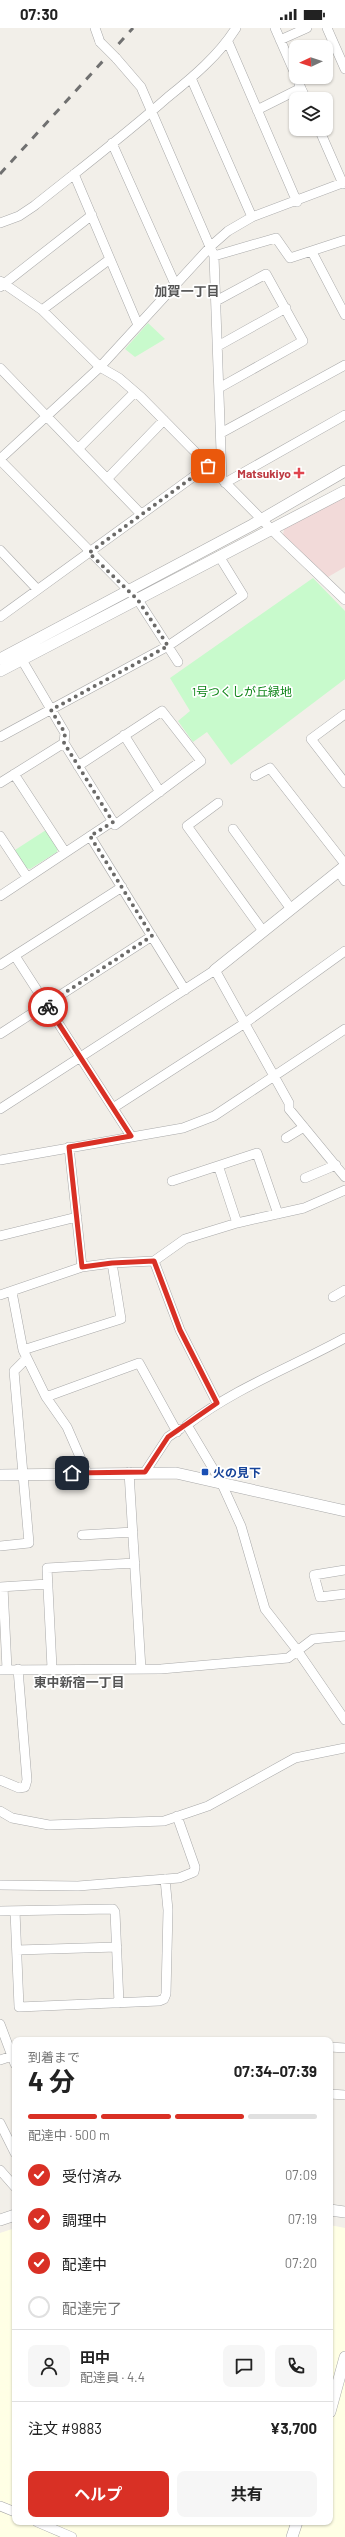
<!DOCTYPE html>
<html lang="ja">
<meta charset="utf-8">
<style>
body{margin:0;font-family:Barlow,"Noto Sans JP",sans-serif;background:#f6f6f6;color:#222;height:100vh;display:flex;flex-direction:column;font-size:15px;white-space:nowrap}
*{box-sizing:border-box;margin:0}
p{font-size:13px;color:#767676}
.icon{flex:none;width:22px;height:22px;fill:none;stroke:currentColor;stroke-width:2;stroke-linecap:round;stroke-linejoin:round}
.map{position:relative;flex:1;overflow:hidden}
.side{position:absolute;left:12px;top:2009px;width:321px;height:488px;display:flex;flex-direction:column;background:#fff;border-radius:8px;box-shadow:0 1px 3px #0004}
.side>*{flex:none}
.needle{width:26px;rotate:266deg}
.fabs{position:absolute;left:289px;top:12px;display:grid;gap:8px}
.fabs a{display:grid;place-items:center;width:44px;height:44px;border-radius:8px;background:#fff;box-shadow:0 1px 3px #0004;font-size:20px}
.pin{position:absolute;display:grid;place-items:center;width:34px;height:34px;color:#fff;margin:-17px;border-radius:8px;box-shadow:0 2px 6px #0006}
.courier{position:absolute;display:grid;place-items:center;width:40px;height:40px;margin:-20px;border:3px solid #d93025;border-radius:50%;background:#fff;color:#222;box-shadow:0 1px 5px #0007}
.head em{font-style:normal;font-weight:700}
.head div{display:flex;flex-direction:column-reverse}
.head{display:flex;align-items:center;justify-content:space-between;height:68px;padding:0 16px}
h1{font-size:26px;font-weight:700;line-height:30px}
.bar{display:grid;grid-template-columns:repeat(4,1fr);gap:6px 4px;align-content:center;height:48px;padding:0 16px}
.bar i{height:5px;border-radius:3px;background:#e0e0e0}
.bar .active{background:#d93025}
.bar p{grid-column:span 4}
.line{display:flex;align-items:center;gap:10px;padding:0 16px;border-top:1px solid #e0e0e0}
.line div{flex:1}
.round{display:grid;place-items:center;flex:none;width:42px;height:42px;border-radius:8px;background:#f6f6f6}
ol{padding:0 16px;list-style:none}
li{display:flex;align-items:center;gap:12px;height:44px}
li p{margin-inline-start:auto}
li .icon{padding:4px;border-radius:50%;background:#d93025;color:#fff;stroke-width:4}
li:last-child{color:#767676}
li i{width:22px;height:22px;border:2px solid #e0e0e0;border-radius:50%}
.action{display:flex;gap:8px;margin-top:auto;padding:8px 16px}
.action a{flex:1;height:46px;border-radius:8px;background:#d93025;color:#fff;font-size:16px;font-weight:700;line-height:46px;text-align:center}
.action a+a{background:#f6f6f6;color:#222}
.status{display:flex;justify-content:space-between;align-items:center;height:28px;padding:0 20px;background:#fff;direction:ltr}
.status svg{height:11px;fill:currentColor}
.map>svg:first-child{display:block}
</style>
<div class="status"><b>07:30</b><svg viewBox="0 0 49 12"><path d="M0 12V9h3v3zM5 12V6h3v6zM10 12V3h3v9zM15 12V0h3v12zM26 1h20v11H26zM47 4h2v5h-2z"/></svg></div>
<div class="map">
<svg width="345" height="2509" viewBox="0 0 345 2509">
<rect width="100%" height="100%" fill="#f2efe9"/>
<path fill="#f2dad9" d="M 345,468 L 345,539 L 328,549 L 283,507 L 284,501 Z"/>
<path fill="#ffffe5" d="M 330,2197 L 345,2200 L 345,2509 L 0,2509 L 0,2205 L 15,2200 L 15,2494 L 330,2494 Z"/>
<path fill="#c8facc" d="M 148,295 L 165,311 L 135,329 L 125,321 Z
M 313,550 L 345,583 L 345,651 L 231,737 L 207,704 L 193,714 L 178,693 L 190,683 L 170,650 Z
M 46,802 L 58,819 L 57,824 L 30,841 L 26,840 L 15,822 Z"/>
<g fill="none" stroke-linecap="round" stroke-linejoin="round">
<defs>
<path id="minor" d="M 95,0 L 100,14
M 275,0 L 296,48
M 327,0 L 345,41
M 280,12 L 307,0
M 228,14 L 297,174
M 116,30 L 141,59 L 214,228 L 222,451
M 191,50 L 252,189
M 299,56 L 306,71
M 257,82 L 301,60
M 319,101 L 343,156
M 112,115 L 175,256
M 74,146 L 138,297
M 0,195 L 19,188 L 34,178 C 79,142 125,107 168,69 C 193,49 219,27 236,0
M 312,224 L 345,287
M 214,228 L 276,210 L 290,230 L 345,212
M 0,253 L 42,282 L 100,339 L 119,350 L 141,369 L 279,509 L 345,572
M 0,259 L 92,187
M 216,273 L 266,246 L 303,313 L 219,360
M 42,282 L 110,231
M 218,318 L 286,280
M 0,340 L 141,486
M 221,405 L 345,337
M 78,421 L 135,364
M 0,431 L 100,339 L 211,218 L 228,203 L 252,189 L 345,154
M 0,432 L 138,572 L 178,634
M 107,451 L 164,392
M 225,455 L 345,387
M 0,522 L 37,561
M 0,589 L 208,438
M 19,627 L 65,705 L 64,715 L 115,797 L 201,733 L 162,683 L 78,738
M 345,686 L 311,711 L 345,755
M 124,707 L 160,764
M 0,709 L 168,618 L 243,567 L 219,528
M 14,746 L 65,824
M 255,748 L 270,740 L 345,836
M 0,755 L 64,715
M 218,775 L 187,798 L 263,903
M 233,801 L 291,881
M 0,808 L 27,849
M 90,808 L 185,962
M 339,844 L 345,853
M 0,868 L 113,793
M 15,928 L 131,1108
M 0,937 L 122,859
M 0,1006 L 152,908
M 113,1080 L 245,995 L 345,923
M 0,1081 L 215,942 L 274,1048 L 289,1075 L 289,1081 L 345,1149
M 286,1110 L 304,1099
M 0,1132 L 183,1100 L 214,1088 L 345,1001
M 219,1140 L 237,1195
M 305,1150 L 336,1137
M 172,1153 L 257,1125 L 278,1186
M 0,1208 L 77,1189
M 154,1233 L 180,1302 L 217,1375
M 82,1239 L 112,1235 L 154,1233 L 185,1211 L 237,1195 L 304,1180 L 345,1162
M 12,1264 L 23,1322 L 46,1369 L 67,1399 L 87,1445
M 0,1267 L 82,1239 L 69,1119
M 333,1269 L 345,1262
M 345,1310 C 292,1339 235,1360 187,1397 L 221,1454 L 241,1498 L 265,1581 L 297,1622 L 345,1692
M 23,1322 L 121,1291 L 112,1235
M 46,1369 L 139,1335 L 177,1404
M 129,1444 L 141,1641
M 145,1444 L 168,1409 L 180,1401
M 82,1507 L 133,1504
M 0,1518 L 29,1515 L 14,1343 L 26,1331
M 345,1542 L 314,1547 L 320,1569 L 345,1566
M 0,1559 L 48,1556
M 3,1559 L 7,1641
M 52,1640 L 47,1540 L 135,1535
M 0,1642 L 161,1641 L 288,1630 L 313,1611 L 345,1608
M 0,1752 L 19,1760 L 25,1759 L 27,1752 L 18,1641
M 0,1783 L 12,1790 L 49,1797 L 164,1793 L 208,1778 L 295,1730 L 345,1720
M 0,1857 L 78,1858 L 179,1850 L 194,1844 L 195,1839 L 177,1788
M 0,1883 L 113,1881 L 115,1884 L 119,1975
M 15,1883 L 19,1979 L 159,1973 L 164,1971 L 166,1966 L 168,1882 L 165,1851
M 17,1922 L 117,1919
M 0,1996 L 15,2036
M 330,2019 L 345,2020
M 0,2032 L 12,2028
M 330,2066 L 345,2067
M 0,2095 L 15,2125
M 0,2142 L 15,2159
M 0,2478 L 15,2484
M 37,2494 L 72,2509"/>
<path id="tertiary" d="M 0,631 L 252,497 L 345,443
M 0,643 L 345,463
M 215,942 L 345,838
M 0,1447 L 176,1445 L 345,1483
M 330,2182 L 345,2184
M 0,2192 L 15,2187
M 330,2384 L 345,2329
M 292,2509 L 297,2494"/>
</defs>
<use href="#minor" stroke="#a9a9a9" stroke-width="10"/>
<use href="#tertiary" stroke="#a9a9a9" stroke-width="12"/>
<use href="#minor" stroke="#fff" stroke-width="9"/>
<use href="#tertiary" stroke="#fff" stroke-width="11"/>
<path stroke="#707070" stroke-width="3" stroke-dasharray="8 8" stroke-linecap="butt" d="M 0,146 L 133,0"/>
<defs>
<path id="minor-bridge" d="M 100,14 L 116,30"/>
</defs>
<use href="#minor-bridge" stroke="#a9a9a9" stroke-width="10" stroke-linecap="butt"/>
<use href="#minor-bridge" stroke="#fff" stroke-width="9"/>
</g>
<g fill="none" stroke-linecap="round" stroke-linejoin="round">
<path stroke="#6b6a68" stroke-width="4" stroke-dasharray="0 7.2" d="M 48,979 L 46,977 L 152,908 L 90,808 L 113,794 L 64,715 L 65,705 L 51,682 L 168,618 L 138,572 L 89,525 L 208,438"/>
<path stroke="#d93025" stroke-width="5" d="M 48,979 L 131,1108 L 69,1119 L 82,1239 L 112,1235 L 154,1233 L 180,1302 L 217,1375 L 168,1409 L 145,1444 L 72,1445"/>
</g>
<path fill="#e0444e" stroke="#fff" stroke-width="1.5" d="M297 439h4v4h4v4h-4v4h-4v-4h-4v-4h4z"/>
<rect fill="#1a4fb4" stroke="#fff" stroke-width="1.5" x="201" y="1440" width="8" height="8" rx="2"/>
<g text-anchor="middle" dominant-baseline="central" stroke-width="3.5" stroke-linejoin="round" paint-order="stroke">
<g font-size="12" font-weight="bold" fill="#be3a42" stroke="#fff" text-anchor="end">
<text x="291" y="445">Matsukiyo</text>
</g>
<g font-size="12" fill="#0c8416" stroke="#fff">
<text x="242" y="663">1号つくしが丘緑地</text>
</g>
<g font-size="12" font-weight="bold" fill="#164399" stroke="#fff" text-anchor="start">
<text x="213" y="1444">火の見下</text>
</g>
<g font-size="13" font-weight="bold" fill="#555" stroke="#fff">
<text x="187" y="263">加賀一丁目</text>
<text x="79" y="1654">東中新宿一丁目</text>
</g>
</g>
</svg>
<div class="fabs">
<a><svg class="needle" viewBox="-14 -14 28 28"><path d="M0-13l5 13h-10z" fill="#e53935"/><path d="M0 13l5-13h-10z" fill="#767676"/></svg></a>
<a><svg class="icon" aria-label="layers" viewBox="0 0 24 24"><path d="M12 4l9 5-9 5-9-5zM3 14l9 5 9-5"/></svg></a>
</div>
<div class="pin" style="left:208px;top:438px;background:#ea580c"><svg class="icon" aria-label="bag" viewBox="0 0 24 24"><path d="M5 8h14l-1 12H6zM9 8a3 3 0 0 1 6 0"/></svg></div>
<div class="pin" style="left:72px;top:1445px;background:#1f2937"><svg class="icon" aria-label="home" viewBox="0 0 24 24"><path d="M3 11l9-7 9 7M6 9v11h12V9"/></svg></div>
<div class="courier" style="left:48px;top:979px"><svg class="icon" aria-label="bike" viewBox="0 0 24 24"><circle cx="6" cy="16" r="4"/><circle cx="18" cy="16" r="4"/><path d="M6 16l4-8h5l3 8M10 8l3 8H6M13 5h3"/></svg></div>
<section class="side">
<div class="head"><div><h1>4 分</h1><p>到着まで</p></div><em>07:34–07:39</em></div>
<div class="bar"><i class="active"></i><i class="active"></i><i class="active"></i><i></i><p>配達中 · 500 m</p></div>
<ol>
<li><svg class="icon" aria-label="check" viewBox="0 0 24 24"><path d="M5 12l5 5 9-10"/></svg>受付済み<p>07:09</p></li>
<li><svg class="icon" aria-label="check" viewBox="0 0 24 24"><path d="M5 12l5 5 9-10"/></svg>調理中<p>07:19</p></li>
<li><svg class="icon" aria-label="check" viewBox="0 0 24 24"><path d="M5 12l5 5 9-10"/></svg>配達中<p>07:20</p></li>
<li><i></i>配達完了</li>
</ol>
<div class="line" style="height:72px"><a class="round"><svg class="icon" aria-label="person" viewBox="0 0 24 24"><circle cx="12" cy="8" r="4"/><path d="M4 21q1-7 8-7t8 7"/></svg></a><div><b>田中</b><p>配達員 · 4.4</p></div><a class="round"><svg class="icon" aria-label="chat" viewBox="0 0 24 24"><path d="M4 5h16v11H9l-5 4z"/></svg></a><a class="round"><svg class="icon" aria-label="phone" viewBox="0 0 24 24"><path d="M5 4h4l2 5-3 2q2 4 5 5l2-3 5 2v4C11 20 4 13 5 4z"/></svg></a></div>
<div class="line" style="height:52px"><div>注文 #9883</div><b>¥3,700</b></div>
<div class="action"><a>ヘルプ</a><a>共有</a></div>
</section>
</div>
